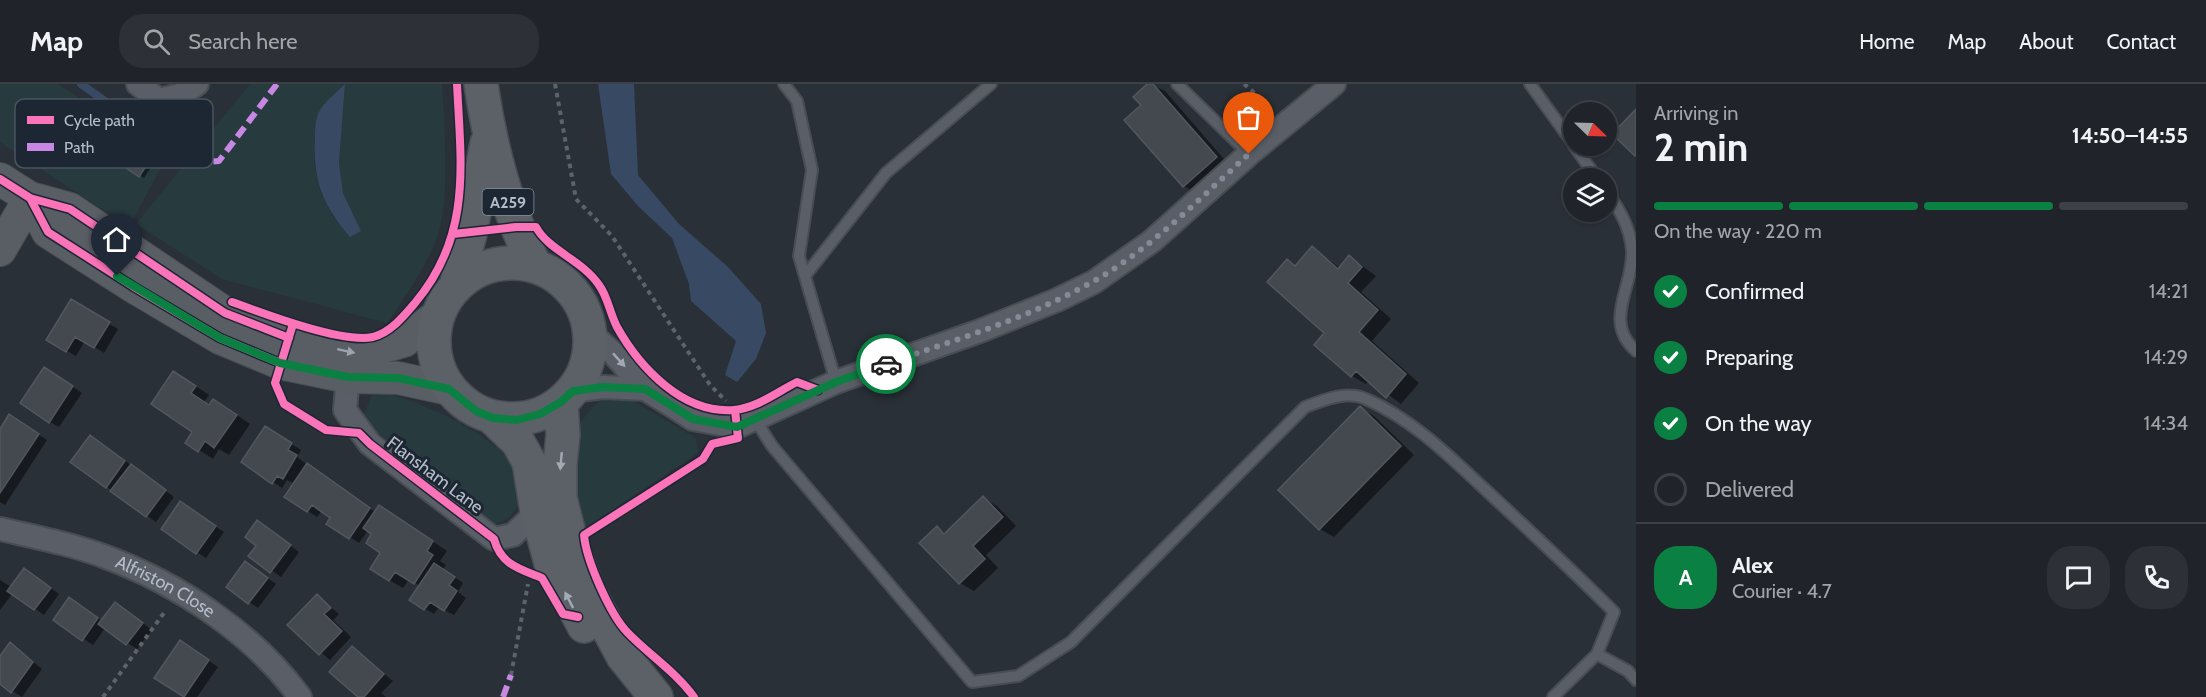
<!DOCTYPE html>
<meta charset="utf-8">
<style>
body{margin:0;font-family:Cabin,sans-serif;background:#2d3036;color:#f1f3f6;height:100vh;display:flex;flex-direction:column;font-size:22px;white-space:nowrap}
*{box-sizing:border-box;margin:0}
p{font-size:20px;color:#a2a4a8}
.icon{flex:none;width:33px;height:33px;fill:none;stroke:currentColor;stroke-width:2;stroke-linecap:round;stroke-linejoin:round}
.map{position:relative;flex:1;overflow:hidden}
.side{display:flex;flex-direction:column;background:#20242a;width:570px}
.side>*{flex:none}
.needle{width:39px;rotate:113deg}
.controls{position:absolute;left:1563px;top:18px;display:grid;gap:12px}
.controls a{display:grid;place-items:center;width:54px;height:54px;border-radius:50%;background:#20242a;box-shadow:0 2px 4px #0004,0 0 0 2px #3d4147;font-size:30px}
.pin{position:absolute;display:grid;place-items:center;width:51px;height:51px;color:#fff;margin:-62px -26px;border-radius:50% 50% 50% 0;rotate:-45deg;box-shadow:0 0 6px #0007}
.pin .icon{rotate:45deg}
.courier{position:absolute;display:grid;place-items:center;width:60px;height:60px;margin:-30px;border:4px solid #0b8043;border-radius:50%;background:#fff;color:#222;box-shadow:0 2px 8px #0007}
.overview em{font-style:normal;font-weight:700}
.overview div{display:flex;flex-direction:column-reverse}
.overview{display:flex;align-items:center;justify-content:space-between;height:102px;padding:0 18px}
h1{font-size:39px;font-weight:700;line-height:45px}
.bar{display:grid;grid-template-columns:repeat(4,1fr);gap:9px 6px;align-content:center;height:72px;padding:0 18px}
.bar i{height:8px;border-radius:4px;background:#3d4147}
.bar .on{background:#0b8043}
.bar p{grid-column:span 4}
.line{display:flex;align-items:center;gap:15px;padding:0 18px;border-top:2px solid #3d4147}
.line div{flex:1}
.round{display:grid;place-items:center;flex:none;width:63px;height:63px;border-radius:24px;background:#2d3036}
ol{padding:0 18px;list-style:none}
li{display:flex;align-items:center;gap:18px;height:66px}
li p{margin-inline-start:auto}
li .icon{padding:6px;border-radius:50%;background:#0b8043;color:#fff;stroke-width:4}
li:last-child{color:#a2a4a8}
li i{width:33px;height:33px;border:3px solid #3d4147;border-radius:50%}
header{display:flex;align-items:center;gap:36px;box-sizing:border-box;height:84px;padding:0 30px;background:#20242a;border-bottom:2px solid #3d4147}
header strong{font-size:28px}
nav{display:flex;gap:33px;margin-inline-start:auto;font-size:21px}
.search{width:420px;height:54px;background:#2d3036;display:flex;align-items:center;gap:15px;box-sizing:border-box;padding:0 21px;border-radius:24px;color:#a2a4a8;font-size:22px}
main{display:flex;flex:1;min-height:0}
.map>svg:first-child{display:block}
</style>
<header>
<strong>Map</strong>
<div class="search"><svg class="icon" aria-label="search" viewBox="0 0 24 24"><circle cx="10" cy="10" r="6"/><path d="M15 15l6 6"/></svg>Search here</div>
<nav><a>Home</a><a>Map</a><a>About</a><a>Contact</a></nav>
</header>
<main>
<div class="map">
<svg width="1636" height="613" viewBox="0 0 1636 613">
<rect width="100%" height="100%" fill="#2a3038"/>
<path fill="#273a3e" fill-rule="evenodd" d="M 0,0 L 58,0 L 167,72 L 129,143 L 0,58 Z
M 250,0 L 442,0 C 444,45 450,104 439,147 C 432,173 403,217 387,239 L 222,195 L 136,140 ZM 345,2 L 339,79 L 343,109 L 361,147 L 333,133 L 320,107 L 314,78 Z
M 386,309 C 421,318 534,363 520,413 C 516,430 510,435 493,441 L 485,435 L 368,341 L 363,332 L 372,312 Z
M 606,313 L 626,313 L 696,354 L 698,369 L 584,445 C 574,398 557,343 606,313 Z"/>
<path fill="#384963" d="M 345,0 L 339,79 L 343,109 L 361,147 L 350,153 C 323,121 313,98 315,55 C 315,47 315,36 319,28 C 324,18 337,8 345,0 Z
M 598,0 L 634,0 L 638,91 L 679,140 L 728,183 L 761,220 L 766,249 L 756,275 L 737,298 L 725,291 L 736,257 L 691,217 L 689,200 L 672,154 L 638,122 L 611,90 Z"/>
<path fill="#0007" d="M 1150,0 L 1165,7 L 1230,82 L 1198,110 L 1184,102 L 1143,21 Z
M 129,68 L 151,83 L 144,94 L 121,79 Z
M 1313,164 L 1340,184 L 1350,173 L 1376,192 L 1361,208 L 1391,235 L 1372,257 L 1419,299 L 1401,320 L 1369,296 L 1366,300 L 1352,292 L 1327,249 L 1288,177 L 1296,182 Z
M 71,217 L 118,245 L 104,269 L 85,257 L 76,272 L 48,256 Z
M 54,290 L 82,309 L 59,343 L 50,338 Z
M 188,297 L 209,311 L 204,318 L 228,325 L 250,340 L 229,371 L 219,365 L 213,375 L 187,358 L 194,348 Z
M 1360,324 L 1374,332 L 1414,371 L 1334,453 L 1320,445 Z
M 19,338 L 47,356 L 5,421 L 0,418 L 0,347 Z
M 275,350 L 301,366 L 297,373 L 305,379 L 375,428 L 393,431 L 447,467 L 440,477 L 446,481 L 443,485 L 463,499 L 458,508 L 466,514 L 454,531 L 439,523 L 434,530 L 411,516 L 420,502 L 409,495 L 403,504 L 389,496 L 383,468 L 373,450 L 368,446 L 359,459 L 328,439 L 333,433 L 322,426 L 317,433 L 287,413 L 295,400 L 287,396 L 282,404 L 273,398 Z
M 100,358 L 174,413 L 156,438 L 107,403 Z
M 983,414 L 997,422 L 1016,442 L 986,471 L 998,484 L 974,507 L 960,499 L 937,444 L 946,449 Z
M 181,419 L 224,448 L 206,474 L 197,468 Z
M 267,444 L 299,468 L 281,493 L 250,471 Z
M 246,479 L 276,500 L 258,524 L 249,518 Z
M 34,492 L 59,510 L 44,531 L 13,509 L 0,526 L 0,496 L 11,503 Z
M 317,512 L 339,530 L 333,536 L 351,553 L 330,576 L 289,541 Z
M 79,521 L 102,537 L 125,525 L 152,546 L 137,565 L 105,544 L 93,561 L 55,536 Z
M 11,560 L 42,585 L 22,613 L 0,599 L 0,574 Z
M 190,564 L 218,583 L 197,613 L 185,613 L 156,594 Z
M 352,564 L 393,597 L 381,609 L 386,613 L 360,613 Z"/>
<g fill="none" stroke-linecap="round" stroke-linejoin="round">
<path stroke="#384963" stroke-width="8" d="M 81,0 L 164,59"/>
</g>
<path fill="#444950" stroke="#52575f" stroke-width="1.5" d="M 1147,0 L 1153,0 L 1217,73 L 1183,103 L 1124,36 L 1141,21 L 1133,13 Z
M 1636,25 L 1636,71 L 1635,72 L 1612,50 Z
M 128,66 L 148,79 L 139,93 L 119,79 Z
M 1312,162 L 1338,185 L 1349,171 L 1362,183 L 1348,199 L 1378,226 L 1359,248 L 1406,290 L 1386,314 L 1356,287 L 1351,293 L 1314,261 L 1324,249 L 1267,198 L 1287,175 L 1295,182 Z
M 71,215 L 110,238 L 94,264 L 75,253 L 66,268 L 46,256 Z
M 44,283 L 73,302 L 49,339 L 20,319 Z
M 173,287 L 196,302 L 191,309 L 209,321 L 213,315 L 237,331 L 214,364 L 205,357 L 198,368 L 185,359 L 192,348 L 151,320 Z
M 1360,322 L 1401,362 L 1319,446 L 1278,406 Z
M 9,330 L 39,350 L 0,409 L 0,345 Z
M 265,342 L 292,359 L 288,366 L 297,371 L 283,395 L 277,392 L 272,400 L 241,378 Z
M 90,351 L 125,377 L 106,404 L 70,378 Z
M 307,379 L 370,424 L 349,455 L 326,440 L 330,434 L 312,421 L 307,428 L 284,413 Z
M 131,380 L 166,406 L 146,433 L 110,407 Z
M 983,412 L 1003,433 L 973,462 L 985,475 L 959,500 L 919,459 L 937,442 L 944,450 Z
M 180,417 L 216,442 L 196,470 L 161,445 Z
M 379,421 L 433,457 L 427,467 L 433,471 L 414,500 L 395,488 L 389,497 L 370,485 L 380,469 L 366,459 L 371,450 L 363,444 Z
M 257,436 L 291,461 L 270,489 L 248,472 L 256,462 L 245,453 Z
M 245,477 L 268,494 L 248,520 L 226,503 Z
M 434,479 L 455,493 L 449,501 L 457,507 L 444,527 L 430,518 L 424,526 L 409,516 Z
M 24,484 L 51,504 L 34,526 L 7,507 Z
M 317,510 L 331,524 L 324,530 L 342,547 L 319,571 L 287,541 Z
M 69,513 L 98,534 L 82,557 L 53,536 Z
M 115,518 L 143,539 L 126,561 L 98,540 Z
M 180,556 L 209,576 L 184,613 L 154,594 Z
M 10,558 L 33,578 L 11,609 L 0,600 L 0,572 Z
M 352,562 L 384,590 L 364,613 L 358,613 L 329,588 Z"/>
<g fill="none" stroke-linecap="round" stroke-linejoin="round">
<defs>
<path id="lane" d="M 784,0 L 797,17 L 812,86 L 799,172 L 836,298
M 1177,0 L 1249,70
M 1530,0 L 1574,61
M 1574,62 L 1597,94
M 1606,107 C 1620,126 1630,143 1632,166 C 1634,203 1602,237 1636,267
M 805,192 L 886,89 L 991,0
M 755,335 L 772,362 L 972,598 L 1018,592 L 1071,558 L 1305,323 C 1323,316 1347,306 1366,315 C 1414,336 1451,374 1489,409 C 1531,448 1573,487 1614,528 L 1597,570 L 1553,613
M 1597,570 L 1628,587 L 1636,596"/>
<g id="street">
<path d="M 138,0 L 159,16 L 180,11 L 197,0"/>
<path d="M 590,249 L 612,268 L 645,305 L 671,321 L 693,335 L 737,343 L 836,298 L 980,247 L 1057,216 L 1094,198 L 1152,157 L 1249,70 L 1334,0"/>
<path d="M 348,293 L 345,326 L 370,360 L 494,455 L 513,451 L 537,428"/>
<path d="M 573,307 L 603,303 L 645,305"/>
<path id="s1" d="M 0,445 C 35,453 72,460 106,473 C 179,500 254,550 300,613"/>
</g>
<path id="secondary" d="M 0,95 L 30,114 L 70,125 L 225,229 L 289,254 L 359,270 L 404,257 L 437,232
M 30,114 L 48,148 L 134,203 L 220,254 L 280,279 L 348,293 L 398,294 L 449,305
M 0,166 L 30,114"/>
<path id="primary" d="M 481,0 C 490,63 506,124 535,182
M434 257a78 78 0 1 1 156 0a78 78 0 1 1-156 0Z
M 456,202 L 470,150 L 487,59
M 561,318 L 563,351 L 560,380 L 560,414 L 574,469 L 588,507 L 623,572 L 656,613
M 493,334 L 518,358 L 529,378 L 537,428 L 551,479 L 584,542"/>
</defs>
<use href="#lane" stroke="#484c53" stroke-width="14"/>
<use href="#street" stroke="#484c53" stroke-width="26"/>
<use href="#secondary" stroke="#484c53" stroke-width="34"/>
<use href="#primary" stroke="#484c55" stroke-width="36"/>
<path stroke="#5d636a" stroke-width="4" stroke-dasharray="4.5 4.5" stroke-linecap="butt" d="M 555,0 L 576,115 L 612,152 L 710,301 L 726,317
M 1244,0 L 1271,23
M 511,591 L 528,500
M 103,613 L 166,526"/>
<use href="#lane" stroke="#5a5e66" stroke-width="10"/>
<use href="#street" stroke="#5a5e66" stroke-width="22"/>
<use href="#secondary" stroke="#595d64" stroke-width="32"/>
<use href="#primary" stroke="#5c6168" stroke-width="33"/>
<path stroke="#c787e3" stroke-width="6" stroke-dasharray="12 6" stroke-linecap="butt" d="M 159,16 L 173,51 L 200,79 L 219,77 L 277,0
M 503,613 L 511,591"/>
<defs>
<path id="cycleway" d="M 0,95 L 30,114 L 70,125 L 225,229 L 289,254
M 30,114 L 48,148 L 134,203 L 220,254 L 280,279
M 453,150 L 516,143 L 536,143 C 548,166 582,176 599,201 C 608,213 610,230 617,243 C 640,284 683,330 734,326 C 757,324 777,308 797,298 L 818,306
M 232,218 C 262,229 343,260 373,253 C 391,248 404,232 415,219 C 472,151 461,81 457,0
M 293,240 L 275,299 L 284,320 L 326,346 L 359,349 L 370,360 L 494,455 C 501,481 520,485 542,494 L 563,530 L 578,533
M 694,613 C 676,588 648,570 627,548 C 610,530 586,476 584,451 L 703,375 L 712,360 L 738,354 L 735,326"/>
</defs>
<use href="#cycleway" stroke="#1d2633" stroke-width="11"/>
<use href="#cycleway" stroke="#fb73b8" stroke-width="8"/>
</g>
<defs><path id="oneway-solid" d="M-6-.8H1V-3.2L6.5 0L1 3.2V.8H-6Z" transform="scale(1.5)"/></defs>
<use fill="#9da4b0" href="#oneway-solid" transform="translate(346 267) rotate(12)"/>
<use fill="#a2a9b5" href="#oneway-solid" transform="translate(619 276) rotate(48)"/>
<g fill="#a2aab6">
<use href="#oneway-solid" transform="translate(561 377) rotate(95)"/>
<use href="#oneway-solid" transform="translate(569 516) rotate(-117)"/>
</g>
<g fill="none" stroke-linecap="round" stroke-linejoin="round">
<path stroke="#848b96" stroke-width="6" stroke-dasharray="0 10.8" d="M 886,280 C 955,256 1029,234 1094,197 C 1152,164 1200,114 1249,70"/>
<path stroke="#0b8043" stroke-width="8" d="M 117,192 L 220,254 L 280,279 L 348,293 L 398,294 L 449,305 L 476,327 L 493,334 L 517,336 L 540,330 L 561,318 L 573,307 L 603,303 L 645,305 L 693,335 L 737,343 L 836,298 L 886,280"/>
</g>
<g text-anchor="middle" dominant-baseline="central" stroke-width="6" stroke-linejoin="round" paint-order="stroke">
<rect fill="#1d2633" stroke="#878f9c" stroke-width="1.5" x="482.5" y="105" width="51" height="26" rx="4.5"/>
<g font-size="16" font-weight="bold" fill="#b4bcc9">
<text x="508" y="118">A259</text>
</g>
<g font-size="18" fill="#b4bcc9" stroke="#1d2633">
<text transform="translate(435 391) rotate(37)">Flansham Lane</text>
<text stroke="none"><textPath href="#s1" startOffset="176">Alfriston Close</textPath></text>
</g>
</g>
<rect x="15" y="15" width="198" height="69" rx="9" fill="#1d2633" stroke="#4a5360" stroke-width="1.5"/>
<rect x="27" y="32" width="27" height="8" fill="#fb73b8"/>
<rect x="27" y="59" width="27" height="8" fill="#c787e3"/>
<g font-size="16" fill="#b4bcc9">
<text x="64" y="42">Cycle path</text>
<text x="64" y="69">Path</text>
</g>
</svg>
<div class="controls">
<a><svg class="needle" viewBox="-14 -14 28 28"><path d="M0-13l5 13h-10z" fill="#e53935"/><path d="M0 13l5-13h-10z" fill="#a2a4a8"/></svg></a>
<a><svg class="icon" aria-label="layers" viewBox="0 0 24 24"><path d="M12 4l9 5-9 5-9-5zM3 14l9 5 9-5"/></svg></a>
</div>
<div class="pin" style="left:1249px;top:70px;background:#ea580c"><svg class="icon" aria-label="bag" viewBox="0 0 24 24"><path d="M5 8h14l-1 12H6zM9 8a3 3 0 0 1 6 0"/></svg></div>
<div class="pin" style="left:117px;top:192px;background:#1f2937"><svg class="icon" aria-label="home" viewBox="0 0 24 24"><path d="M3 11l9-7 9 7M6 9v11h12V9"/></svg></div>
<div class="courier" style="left:886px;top:280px"><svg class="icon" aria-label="car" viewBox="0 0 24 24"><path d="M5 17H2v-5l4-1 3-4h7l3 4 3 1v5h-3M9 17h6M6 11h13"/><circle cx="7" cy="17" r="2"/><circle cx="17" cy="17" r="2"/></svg></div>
</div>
<section class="side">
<div class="overview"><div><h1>2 min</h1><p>Arriving in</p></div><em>14:50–14:55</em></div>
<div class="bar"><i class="on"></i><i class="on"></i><i class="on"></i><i></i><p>On the way · 220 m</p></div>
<ol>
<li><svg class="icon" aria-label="check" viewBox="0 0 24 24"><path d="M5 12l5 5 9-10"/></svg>Confirmed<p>14:21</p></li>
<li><svg class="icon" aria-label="check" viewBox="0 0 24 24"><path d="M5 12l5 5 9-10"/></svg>Preparing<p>14:29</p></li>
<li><svg class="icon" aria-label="check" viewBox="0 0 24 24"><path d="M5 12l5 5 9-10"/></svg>On the way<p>14:34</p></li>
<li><i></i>Delivered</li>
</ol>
<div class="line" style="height:108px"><b class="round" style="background:#0b8043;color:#fff">A</b><div><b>Alex</b><p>Courier · 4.7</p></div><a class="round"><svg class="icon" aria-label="chat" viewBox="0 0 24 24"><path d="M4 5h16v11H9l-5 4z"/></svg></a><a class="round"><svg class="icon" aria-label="phone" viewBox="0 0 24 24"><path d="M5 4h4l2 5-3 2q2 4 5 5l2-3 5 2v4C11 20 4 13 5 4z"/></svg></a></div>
</section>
</main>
